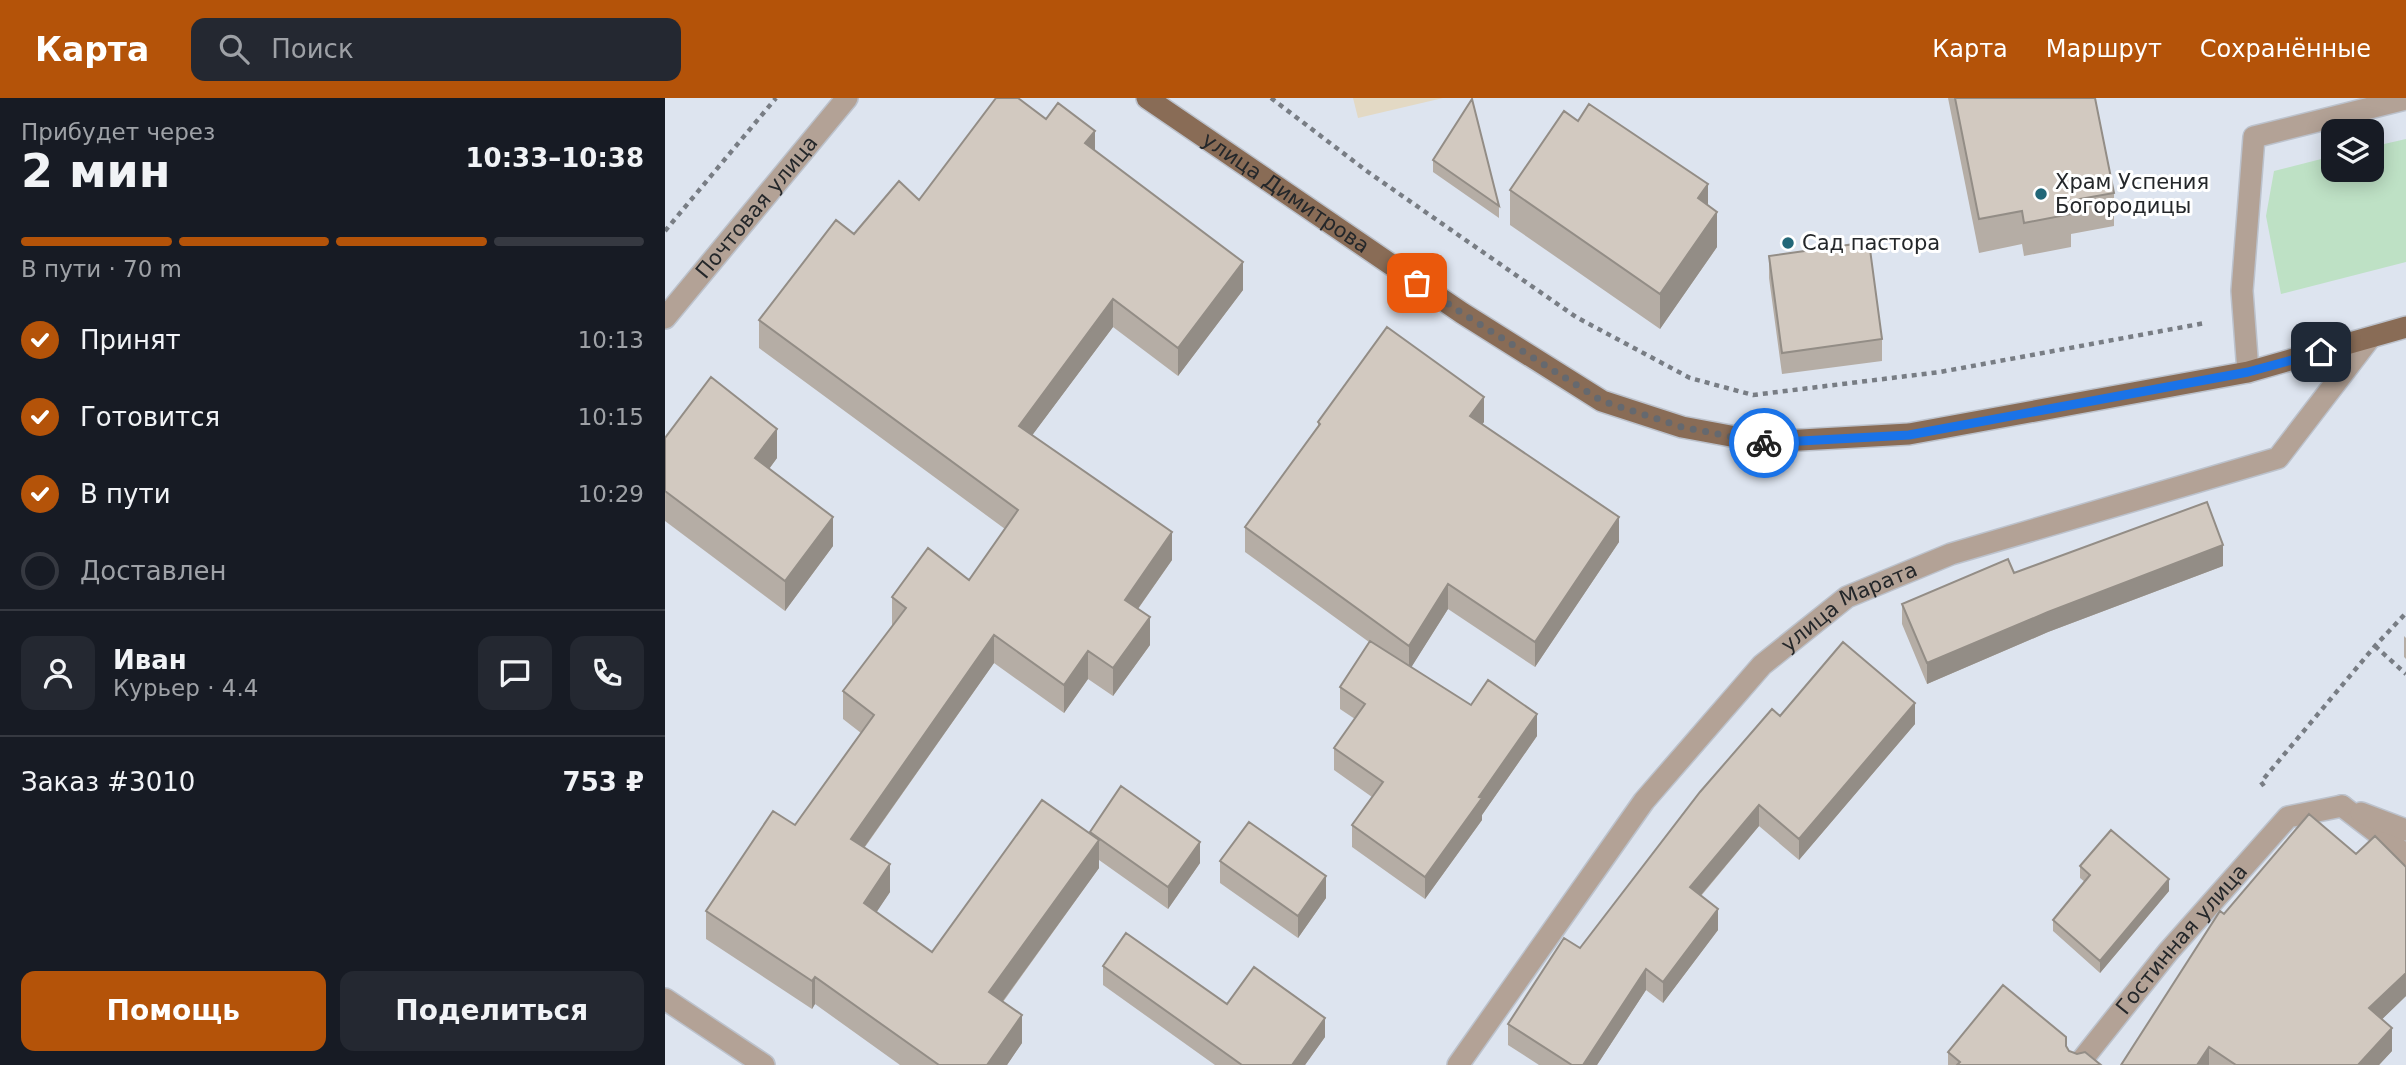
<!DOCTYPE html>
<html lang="ru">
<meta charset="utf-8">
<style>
body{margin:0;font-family:"DejaVu Sans",sans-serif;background:#242831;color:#f1f3f6;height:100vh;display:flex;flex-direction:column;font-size:26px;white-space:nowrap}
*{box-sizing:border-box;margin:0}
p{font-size:23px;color:#9ea1a6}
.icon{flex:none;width:38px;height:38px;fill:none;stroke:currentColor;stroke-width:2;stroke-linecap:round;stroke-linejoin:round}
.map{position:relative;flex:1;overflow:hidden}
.panel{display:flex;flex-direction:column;background:#171b24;width:665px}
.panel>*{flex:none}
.fabs{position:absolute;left:1656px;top:21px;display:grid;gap:14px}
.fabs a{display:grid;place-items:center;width:63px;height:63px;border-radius:14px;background:#171b24;box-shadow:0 4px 18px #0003;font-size:35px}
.pin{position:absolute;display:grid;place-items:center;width:60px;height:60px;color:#fff;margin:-30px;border-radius:14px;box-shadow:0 4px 10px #0006}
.courier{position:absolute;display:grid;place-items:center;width:70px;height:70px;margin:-35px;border:5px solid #1a73e8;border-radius:50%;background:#fff;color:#222;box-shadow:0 2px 9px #0007}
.summary em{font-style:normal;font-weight:800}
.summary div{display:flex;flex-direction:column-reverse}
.summary{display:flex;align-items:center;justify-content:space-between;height:119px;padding:0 21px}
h1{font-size:46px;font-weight:800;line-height:52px}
.bar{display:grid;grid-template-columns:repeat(4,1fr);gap:10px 7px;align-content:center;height:84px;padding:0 21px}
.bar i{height:9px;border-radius:5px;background:#363941}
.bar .on{background:#b45309}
.bar p{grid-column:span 4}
.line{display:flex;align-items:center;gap:18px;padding:0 21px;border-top:2px solid #363941}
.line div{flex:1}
.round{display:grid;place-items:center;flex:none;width:74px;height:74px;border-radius:14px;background:#242831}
ol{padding:0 21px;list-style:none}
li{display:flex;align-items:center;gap:21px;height:77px}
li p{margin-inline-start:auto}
li .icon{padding:7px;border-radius:50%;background:#b45309;color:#fff;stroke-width:4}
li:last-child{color:#9ea1a6}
li i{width:38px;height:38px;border:4px solid #363941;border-radius:50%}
.primary-button{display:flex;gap:14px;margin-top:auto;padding:14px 21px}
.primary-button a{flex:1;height:80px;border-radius:14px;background:#b45309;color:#fff;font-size:28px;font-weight:800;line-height:80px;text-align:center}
.primary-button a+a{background:#242831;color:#f1f3f6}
header{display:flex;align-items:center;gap:42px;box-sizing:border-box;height:98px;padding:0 35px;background:#b45309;color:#fff}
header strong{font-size:33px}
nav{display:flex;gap:38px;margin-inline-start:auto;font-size:24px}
.search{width:490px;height:63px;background:#242831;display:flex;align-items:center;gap:18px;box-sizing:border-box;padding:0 24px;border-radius:14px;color:#9ea1a6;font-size:26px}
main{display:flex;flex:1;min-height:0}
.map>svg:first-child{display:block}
</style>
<header>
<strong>Карта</strong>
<div class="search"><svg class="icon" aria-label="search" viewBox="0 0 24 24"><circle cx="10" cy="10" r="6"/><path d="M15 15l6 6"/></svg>Поиск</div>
<nav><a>Карта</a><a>Маршрут</a><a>Сохранённые</a></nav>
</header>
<main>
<section class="panel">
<div class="summary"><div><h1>2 мин</h1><p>Прибудет через</p></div><em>10:33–10:38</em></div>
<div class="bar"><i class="on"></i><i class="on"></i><i class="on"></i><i></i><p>В пути · 70 m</p></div>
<ol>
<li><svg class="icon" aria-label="check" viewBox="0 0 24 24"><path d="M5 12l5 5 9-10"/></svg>Принят<p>10:13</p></li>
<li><svg class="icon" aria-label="check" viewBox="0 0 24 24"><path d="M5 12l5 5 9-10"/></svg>Готовится<p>10:15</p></li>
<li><svg class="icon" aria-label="check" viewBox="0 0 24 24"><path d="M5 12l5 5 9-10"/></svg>В пути<p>10:29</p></li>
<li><i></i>Доставлен</li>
</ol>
<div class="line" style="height:126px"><a class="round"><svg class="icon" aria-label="person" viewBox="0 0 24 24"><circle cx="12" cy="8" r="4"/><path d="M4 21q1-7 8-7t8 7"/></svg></a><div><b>Иван</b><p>Курьер · 4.4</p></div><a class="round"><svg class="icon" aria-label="chat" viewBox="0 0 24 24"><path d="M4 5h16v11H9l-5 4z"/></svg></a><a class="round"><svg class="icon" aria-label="phone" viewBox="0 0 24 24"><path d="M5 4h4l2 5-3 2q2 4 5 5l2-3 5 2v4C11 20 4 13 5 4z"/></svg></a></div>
<div class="line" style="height:91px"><div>Заказ #3010</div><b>753 ₽</b></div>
<div class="primary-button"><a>Помощь</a><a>Поделиться</a></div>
</section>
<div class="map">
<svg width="1741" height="967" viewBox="0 0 1741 967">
<rect width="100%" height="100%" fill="#dde4ef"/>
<path fill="#e3d9c4" d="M 688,0 L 778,0 L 693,20 Z"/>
<path fill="#bee1c5" d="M 1741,41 L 1741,164 L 1616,196 L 1601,118 L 1609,73 L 1668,58 L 1668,72 L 1706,72 L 1706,49 Z"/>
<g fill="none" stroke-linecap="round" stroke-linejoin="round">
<defs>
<g id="minor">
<path id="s1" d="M 0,220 L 182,0"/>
<path d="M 1583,274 L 1577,193 L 1589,39 L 1741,1"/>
<path d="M 1677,708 L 1741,757"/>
<path d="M 1696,715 L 1741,732"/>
<path d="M 0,901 L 99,967"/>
<path id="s2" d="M 793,967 L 979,703 L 1097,567 L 1182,499 L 1286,456 L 1613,360 L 1705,240"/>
<path id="s3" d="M 1413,967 L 1503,854 L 1623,719 L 1677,708"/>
</g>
<g id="major">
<path id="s4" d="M 482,0 L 797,215 L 937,303 L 1017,329 L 1098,344 L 1244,336 L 1583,274 L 1741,229"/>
</g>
</defs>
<use href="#minor" stroke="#bcc2cc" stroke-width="24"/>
<use href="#major" stroke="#bcc2cc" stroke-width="24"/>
<path stroke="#787d84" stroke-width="4.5" stroke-dasharray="5 5" stroke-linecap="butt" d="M 606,0 L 703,74 L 911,219 L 1025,280 L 1088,297 L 1275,274 L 1540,225
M 0,133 L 111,0
M 1710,548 L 1741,576
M 1599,688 L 1596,684 L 1710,548 L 1741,515"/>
<use href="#minor" stroke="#b3a296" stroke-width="21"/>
<use href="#major" stroke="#896c56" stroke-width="21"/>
</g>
<path fill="#b5ada5" d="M 1283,0 L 1430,0 L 1449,95 L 1449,128 L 1406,136 L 1406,149 L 1359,158 L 1357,146 L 1314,155 Z
M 381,21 L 430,53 L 578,192 L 513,278 L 448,229 L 367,337 L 507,462 L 473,511 L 485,547 L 448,598 L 423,581 L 399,615 L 329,565 L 200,749 L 225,794 L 211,814 L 267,854 L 425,735 L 425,734 L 535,765 L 503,811 L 434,762 L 434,770 L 338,904 L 357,945 L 342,967 L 235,967 L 150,906 L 147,911 L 41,841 L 41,813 L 130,727 L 196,635 L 178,621 L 178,593 L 227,528 L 227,499 L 304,482 L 340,431 L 94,250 L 94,222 L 189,136 L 254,102 Z
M 768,62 L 834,108 L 834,120 L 768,74 Z
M 845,92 L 1043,107 L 1052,149 L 995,231 L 845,127 Z
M 1104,158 L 1217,241 L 1217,263 L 1117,276 L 1104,180 Z
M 653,324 L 819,324 L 817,326 L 954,444 L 870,569 L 783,511 L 746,569 L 806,607 L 872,638 L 817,717 L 817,722 L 760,801 L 687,749 L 687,727 L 707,699 L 669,672 L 669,650 L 690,621 L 675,611 L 675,589 L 704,544 L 580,454 L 580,429 L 653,329 Z
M 0,340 L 112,360 L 104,371 L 168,448 L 120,513 L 0,423 Z
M 1558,468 L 1383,534 L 1262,586 L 1237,526 L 1237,506 L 1349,475 Z
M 1739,538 L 1741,540 L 1741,561 L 1739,559 Z
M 1115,618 L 1250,626 L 1134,762 L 1094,728 L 1036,798 L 1053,832 L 998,905 L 981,892 L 932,967 L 874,967 L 843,947 L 843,926 L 915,850 Z
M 1691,756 L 1741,769 L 1741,898 L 1717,921 L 1727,953 L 1714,967 L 1456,967 L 1559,816 Z
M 555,763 L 661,800 L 633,840 L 555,785 Z
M 1415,768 L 1504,793 L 1435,875 L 1388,833 L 1388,822 L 1420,784 L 1415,780 Z
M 438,868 L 562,906 L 660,939 L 640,967 L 550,967 L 438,887 Z
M 1401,948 L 1404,953 L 1436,967 L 1283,967 L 1283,954 Z"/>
<path fill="#938d86" d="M 430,33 L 430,61 L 420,45 Z
M 1043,86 L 1043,121 L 1033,100 Z
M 1052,114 L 1052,149 L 995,231 L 995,196 Z
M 578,164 L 578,192 L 513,278 L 513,250 Z
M 448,201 L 448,229 L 354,355 L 354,328 Z
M 819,299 L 819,324 L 805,343 L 805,318 Z
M 112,331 L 112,360 L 90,390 L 90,360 Z
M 168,419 L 168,448 L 120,513 L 120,483 Z
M 954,419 L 954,444 L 870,569 L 870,544 Z
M 507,434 L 507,462 L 460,529 L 460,502 Z
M 1558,447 L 1558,468 L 1383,534 L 1262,586 L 1262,565 L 1383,514 Z
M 783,486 L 783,511 L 744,573 L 744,548 Z
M 485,519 L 485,547 L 448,598 L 448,570 Z
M 329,537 L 329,565 L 186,768 L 186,741 Z
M 423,553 L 423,581 L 399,615 L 399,587 Z
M 1250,605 L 1250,626 L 1134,762 L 1134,741 Z
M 872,616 L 872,638 L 817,717 L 817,722 L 760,801 L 760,779 L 814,699 Z
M 1094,707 L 1094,728 L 1025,810 L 1025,789 Z
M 434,742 L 434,770 L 324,922 L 324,894 Z
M 535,744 L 535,765 L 503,811 L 503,789 Z
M 225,766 L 225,794 L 199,833 L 199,805 Z
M 661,778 L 661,800 L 633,840 L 633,818 Z
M 1504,781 L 1504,793 L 1435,875 L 1435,863 Z
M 1053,811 L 1053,832 L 998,905 L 998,884 Z
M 981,871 L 981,892 L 932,967 L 918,967 Z
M 1741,875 L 1741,898 L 1704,934 L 1704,910 Z
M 150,879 L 150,906 L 147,911 L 147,883 Z
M 357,917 L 357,945 L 342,967 L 322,967 Z
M 660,920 L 660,939 L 640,967 L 627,967 Z
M 1727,930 L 1727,953 L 1714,967 L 1693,967 Z
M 1544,949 L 1544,967 L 1532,967 Z"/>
<path fill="#d2c9c0" stroke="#938d86" stroke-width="2" d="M 331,0 L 353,0 L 381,21 L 393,5 L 430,33 L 420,45 L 578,164 L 513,250 L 448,201 L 354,328 L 507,434 L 460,502 L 485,519 L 448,570 L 423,553 L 399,587 L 329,537 L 186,741 L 225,766 L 199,805 L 267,854 L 377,702 L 434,742 L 324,894 L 357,917 L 322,967 L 274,967 L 150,879 L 147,883 L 41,813 L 108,713 L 130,727 L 209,617 L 178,593 L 241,510 L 227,499 L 263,450 L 304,482 L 353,412 L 94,222 L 171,122 L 189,136 L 234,83 L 254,102 Z
M 1290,0 L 1430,0 L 1449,95 L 1403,103 L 1406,116 L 1359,125 L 1357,113 L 1314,121 Z
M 807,1 L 834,108 L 768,62 Z
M 924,6 L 1043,86 L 1033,100 L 1052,114 L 995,196 L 845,92 L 899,13 L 913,23 Z
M 1204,144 L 1217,241 L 1117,255 L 1104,158 Z
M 722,229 L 819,299 L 805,318 L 954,419 L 870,544 L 783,486 L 744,548 L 580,429 L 655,326 L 653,324 Z
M 46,279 L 112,331 L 90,360 L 168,419 L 120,483 L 0,393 L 0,340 Z
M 1542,404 L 1558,447 L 1383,514 L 1262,565 L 1237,506 L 1343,461 L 1349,475 Z
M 705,543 L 806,607 L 823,582 L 872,616 L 814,699 L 817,700 L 760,779 L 687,727 L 718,684 L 669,650 L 700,606 L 675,589 Z
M 1178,544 L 1250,605 L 1134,741 L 1094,707 L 1025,789 L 1053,811 L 998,884 L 981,871 L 918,967 L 907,967 L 843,926 L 899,840 L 915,850 L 1035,694 L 1107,611 L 1115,618 Z
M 456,688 L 535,744 L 503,789 L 425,734 Z
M 1644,716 L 1691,756 L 1710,738 L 1741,769 L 1741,875 L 1704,910 L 1727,930 L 1693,967 L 1571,967 L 1544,949 L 1532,967 L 1456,967 L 1555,813 L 1559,816 Z
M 584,724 L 661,778 L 633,818 L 555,763 Z
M 1446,732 L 1504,781 L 1435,863 L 1388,822 L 1425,777 L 1415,768 Z
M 461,835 L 562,906 L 589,869 L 660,920 L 627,967 L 577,967 L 438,868 Z
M 1338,887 L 1401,939 L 1401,948 L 1404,953 L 1412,956 L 1420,954 L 1436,967 L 1292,967 L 1295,964 L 1283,954 Z"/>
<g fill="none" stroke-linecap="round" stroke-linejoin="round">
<path stroke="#65696f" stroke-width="7" stroke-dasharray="0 12.6" d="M 752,185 L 797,215 L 937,303 L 1017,329 L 1099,345"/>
<path stroke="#1a73e8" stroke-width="9" d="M 1099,345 L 1244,337 L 1583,274 L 1656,254"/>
</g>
<g fill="#226778" stroke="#fff" stroke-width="2.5">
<circle cx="1376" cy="96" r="7"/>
<circle cx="1123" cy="145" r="7"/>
</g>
<g text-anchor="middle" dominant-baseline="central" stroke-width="6" stroke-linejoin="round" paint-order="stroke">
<g font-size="21" fill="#24272a" stroke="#fff" text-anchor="start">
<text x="1390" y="84">Храм Успения<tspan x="1390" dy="24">Богородицы</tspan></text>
<text x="1137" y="145">Сад пастора</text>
</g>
<g font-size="21" fill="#24272a" stroke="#fff">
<text stroke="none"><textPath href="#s4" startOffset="168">улица Димитрова</textPath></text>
<text stroke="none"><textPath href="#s1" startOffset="144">Почтовая улица</textPath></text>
<text stroke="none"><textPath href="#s2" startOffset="609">улица Марата</textPath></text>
<text stroke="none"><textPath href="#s3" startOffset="163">Гостинная улица</textPath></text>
</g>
</g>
</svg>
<div class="fabs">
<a><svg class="icon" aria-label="layers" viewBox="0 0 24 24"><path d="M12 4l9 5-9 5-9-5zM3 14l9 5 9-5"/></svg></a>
</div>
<div class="pin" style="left:752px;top:185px;background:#ea580c"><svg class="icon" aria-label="bag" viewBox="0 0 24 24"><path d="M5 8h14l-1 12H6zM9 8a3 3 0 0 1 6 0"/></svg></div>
<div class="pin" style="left:1656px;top:254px;background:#1f2937"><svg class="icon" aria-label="home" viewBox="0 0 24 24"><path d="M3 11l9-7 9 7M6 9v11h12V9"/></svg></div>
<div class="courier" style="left:1099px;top:345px"><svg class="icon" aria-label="bike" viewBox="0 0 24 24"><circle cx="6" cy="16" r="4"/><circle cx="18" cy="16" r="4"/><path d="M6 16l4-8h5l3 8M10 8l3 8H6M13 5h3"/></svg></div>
</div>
</main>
